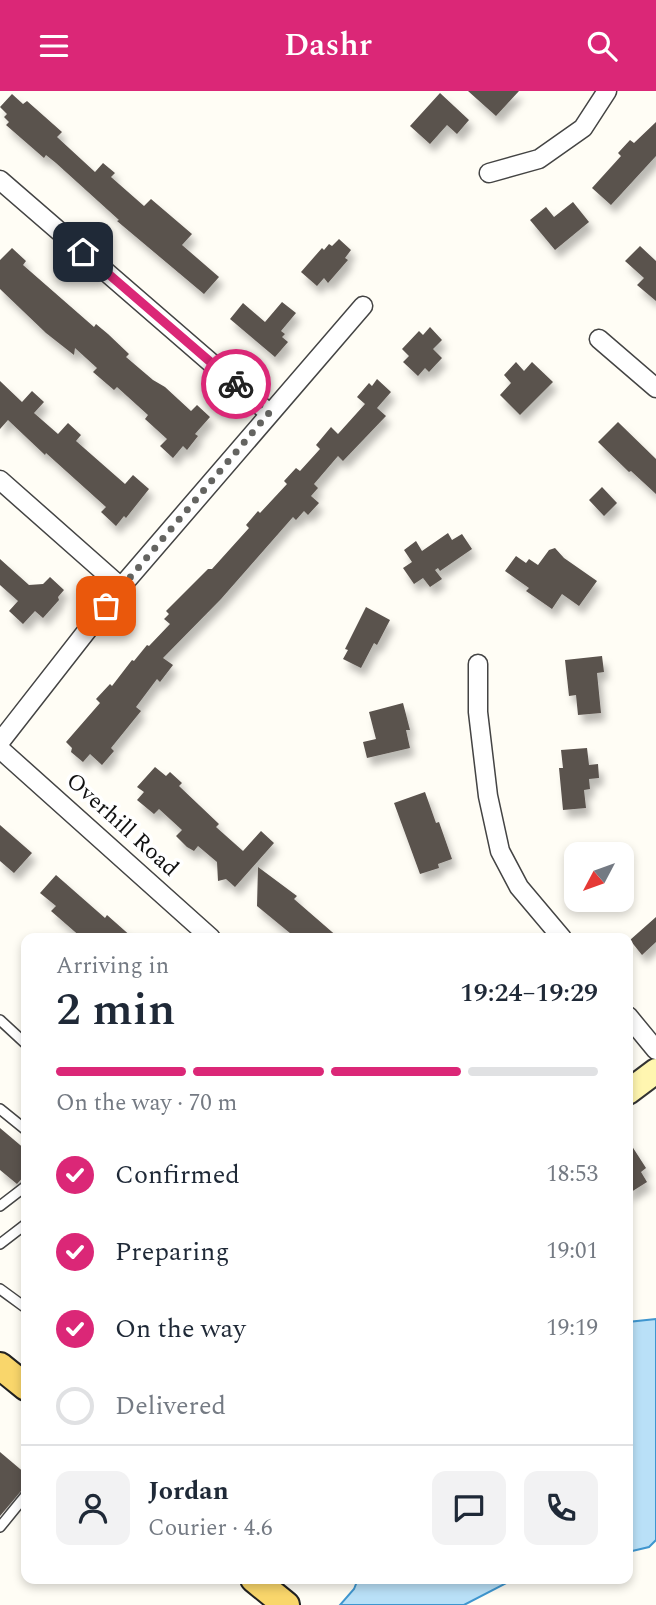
<!DOCTYPE html>
<meta charset="utf-8">
<style>
body{margin:0;font-family:Spectral,serif;background:#f2f2f3;color:#1f2937;height:100vh;display:flex;flex-direction:column;font-size:26px;white-space:nowrap}
*{box-sizing:border-box;margin:0}
p{font-size:23px;color:#747a83}
.icon{flex:none;width:38px;height:38px;fill:none;stroke:currentColor;stroke-width:2;stroke-linecap:round;stroke-linejoin:round}
.map{position:relative;flex:1;overflow:hidden}
.side{position:absolute;left:21px;top:842px;width:612px;height:651px;display:flex;flex-direction:column;background:#fff;border-radius:14px;box-shadow:0 4px 10px #0003}
.side>*{flex:none}
.needle{width:46px;rotate:229deg}
.controls{position:absolute;left:564px;top:751px;display:grid;gap:14px}
.controls a{display:grid;place-items:center;width:70px;height:70px;border-radius:14px;background:#fff;box-shadow:0 4px 10px #0003;font-size:35px}
.pin{position:absolute;display:grid;place-items:center;width:60px;height:60px;color:#fff;margin:-30px;border-radius:14px;box-shadow:0 4px 10px #0006}
.courier{position:absolute;display:grid;place-items:center;width:70px;height:70px;margin:-35px;border:5px solid #db2777;border-radius:50%;background:#fff;color:#222;box-shadow:0 2px 9px #0007}
.head em{font-style:normal;font-weight:600}
.head div{display:flex;flex-direction:column-reverse}
.head{display:flex;align-items:center;justify-content:space-between;height:119px;padding:0 35px}
h1{font-size:46px;font-weight:600;line-height:52px}
.bar{display:grid;grid-template-columns:repeat(4,1fr);gap:10px 7px;align-content:center;height:84px;padding:0 35px}
.bar i{height:9px;border-radius:5px;background:#e0e1e3}
.bar .current{background:#db2777}
.bar p{grid-column:span 4}
.line{display:flex;align-items:center;gap:18px;padding:0 35px;border-top:2px solid #e0e1e3}
.line div{flex:1}
.round{display:grid;place-items:center;flex:none;width:74px;height:74px;border-radius:14px;background:#f2f2f3}
ol{padding:0 35px;list-style:none}
li{display:flex;align-items:center;gap:21px;height:77px}
li p{margin-inline-start:auto}
li .icon{padding:7px;border-radius:50%;background:#db2777;color:#fff;stroke-width:4}
li:last-child{color:#747a83}
li i{width:38px;height:38px;border:4px solid #e0e1e3;border-radius:50%}
header{display:flex;justify-content:space-between;align-items:center;height:91px;padding:0 35px;background:#db2777;color:#fff;font-size:32px;font-weight:600}
.map>svg:first-child{display:block}
</style>
<header><svg class="icon" aria-label="menu" viewBox="0 0 24 24"><path d="M4 6h16M4 12h16M4 18h16"/></svg>Dashr<svg class="icon" aria-label="search" viewBox="0 0 24 24"><circle cx="10" cy="10" r="6"/><path d="M15 15l6 6"/></svg></header>
<div class="map">
<svg width="656" height="1514" viewBox="0 0 656 1514">
<defs>
<filter id="shadow"><feDropShadow dx="4.5" dy="8" stdDeviation="3.5" flood-color="#0004"/></filter>
</defs>
<rect width="100%" height="100%" fill="#fffdf5"/>
<path fill="#b9e0f7" stroke="#3f96cf" stroke-width="2" d="M 656,1228 L 656,1449 L 649,1456 L 628,1461 L 628,1231 Z
M 358,1488 L 514,1488 L 464,1514 L 340,1514 L 354,1498 Z"/>
<path fill="#5a524d" filter="url(#shadow)" d="M 468,0 L 519,0 L 496,25 Z
M 440,2 L 469,29 L 457,43 L 447,34 L 430,53 L 410,35 Z
M 12,3 L 23,13 L 27,10 L 62,41 L 57,46 L 95,81 L 103,72 L 115,82 L 111,86 L 144,115 L 151,108 L 192,143 L 182,154 L 219,186 L 204,203 L 117,130 L 119,129 L 56,72 L 46,64 L 44,67 L 6,34 L 9,31 L 4,26 L 7,23 L 0,16 Z
M 656,31 L 656,65 L 611,114 L 592,97 L 621,65 L 618,62 L 630,49 L 634,52 Z
M 573,111 L 589,131 L 555,159 L 530,129 L 546,116 L 554,126 Z
M 339,148 L 351,159 L 345,167 L 348,169 L 328,192 L 324,187 L 317,195 L 301,181 L 322,157 L 324,159 L 329,153 L 332,155 Z
M 640,155 L 656,170 L 656,210 L 637,194 L 644,187 L 625,170 Z
M 12,157 L 26,170 L 23,174 L 94,236 L 96,233 L 108,243 L 129,263 L 126,266 L 153,289 L 165,296 L 191,320 L 197,314 L 210,326 L 195,343 L 198,345 L 187,359 L 183,355 L 173,367 L 160,355 L 167,348 L 145,328 L 148,324 L 117,296 L 114,299 L 93,281 L 97,277 L 75,257 L 74,264 L 46,242 L 0,198 L 0,169 Z
M 282,211 L 296,222 L 281,240 L 285,243 L 282,246 L 288,251 L 275,266 L 230,228 L 243,212 L 265,231 Z
M 430,236 L 442,249 L 433,258 L 442,267 L 429,281 L 425,277 L 418,285 L 403,271 L 409,265 L 402,258 L 419,240 L 423,244 Z
M 516,271 L 524,280 L 532,271 L 553,291 L 520,324 L 500,304 L 511,292 L 504,284 Z
M 377,288 L 391,301 L 377,317 L 386,325 L 343,370 L 338,365 L 314,393 L 318,397 L 311,405 L 319,412 L 308,424 L 304,420 L 296,429 L 293,426 L 221,508 L 163,567 L 173,574 L 160,591 L 157,588 L 136,616 L 141,620 L 111,657 L 114,660 L 102,674 L 90,663 L 83,671 L 71,661 L 72,657 L 66,651 L 100,612 L 96,608 L 110,593 L 112,595 L 132,569 L 134,570 L 147,554 L 149,555 L 170,533 L 164,528 L 169,523 L 166,520 L 208,478 L 212,478 L 249,437 L 246,434 L 258,420 L 260,422 L 287,393 L 284,390 L 296,377 L 300,380 L 320,358 L 316,354 L 331,336 L 338,343 L 365,313 L 357,306 L 369,292 L 372,295 Z
M 0,290 L 22,311 L 32,300 L 44,311 L 34,322 L 58,343 L 68,332 L 81,344 L 76,350 L 125,393 L 133,384 L 149,398 L 126,427 L 124,425 L 116,435 L 101,421 L 106,416 L 46,362 L 45,364 L 8,329 L 0,338 Z
M 618,331 L 656,368 L 656,403 L 631,380 L 629,381 L 598,351 Z
M 602,396 L 617,412 L 604,425 L 589,409 Z
M 448,442 L 452,449 L 462,443 L 472,458 L 440,480 L 438,477 L 435,479 L 442,488 L 430,496 L 423,487 L 414,493 L 403,477 L 412,471 L 404,459 L 416,450 L 422,460 Z
M 555,457 L 564,467 L 597,490 L 579,515 L 562,503 L 552,518 L 526,500 L 529,497 L 505,480 L 516,465 L 526,472 L 529,468 L 538,474 L 549,459 Z
M 0,468 L 29,494 L 43,493 L 50,486 L 64,499 L 58,506 L 59,509 L 43,527 L 35,520 L 23,533 L 9,520 L 18,510 L 0,494 Z
M 366,516 L 390,529 L 377,554 L 374,552 L 361,577 L 343,568 L 348,559 L 345,558 Z
M 602,565 L 604,581 L 597,582 L 601,622 L 578,624 L 576,604 L 569,605 L 565,569 Z
M 403,612 L 410,639 L 406,639 L 410,657 L 367,667 L 363,651 L 376,648 L 369,621 Z
M 587,657 L 589,674 L 598,673 L 599,687 L 589,688 L 590,698 L 584,699 L 586,717 L 563,719 L 559,677 L 563,677 L 561,659 Z
M 155,676 L 166,685 L 170,681 L 182,692 L 179,695 L 219,733 L 216,736 L 243,760 L 261,740 L 274,752 L 235,796 L 226,788 L 218,790 L 217,771 L 198,755 L 194,760 L 187,756 L 176,745 L 182,739 L 159,718 L 154,723 L 137,709 L 144,701 L 137,696 Z
M 425,701 L 436,732 L 439,731 L 452,768 L 438,773 L 439,777 L 420,783 L 394,712 Z
M 0,734 L 32,762 L 14,782 L 0,770 Z
M 258,776 L 297,805 L 294,808 L 339,847 L 296,847 L 257,815 Z
M 56,784 L 105,827 L 107,824 L 133,847 L 82,847 L 51,820 L 56,815 L 40,802 Z
M 656,826 L 656,851 L 642,864 L 630,849 Z
M 0,1037 L 26,1059 L 26,1083 L 17,1093 L 0,1079 Z
M 628,1049 L 646,1077 L 641,1081 L 647,1091 L 628,1103 Z
M 0,1361 L 26,1383 L 26,1396 L 21,1400 L 0,1425 Z"/>
<g fill="none" stroke-linecap="round" stroke-linejoin="round">
<defs>
<path id="lane" d="M 0,929 L 26,953
M 0,1018 L 26,1039
M 0,1115 L 26,1095
M 0,1153 L 26,1133
M 0,1198 L 26,1217
M 0,1436 L 26,1404"/>
<path id="street" d="M 489,82 L 539,68 L 583,37 L 607,0
M 0,89 L 269,322
M 599,248 L 656,297
M 0,389 L 121,496
M 478,573 L 478,621 L 488,705 L 500,760 L 519,796 L 562,847
M 0,651 L 121,496 L 363,215
M 0,658 L 211,847
M 628,925 L 656,959"/>
<path id="secondary" d="M 628,1001 L 656,980"/>
<path id="primary" d="M 0,1275 L 26,1296
M 254,1488 L 286,1514"/>
</defs>
<use href="#lane" stroke="#444" stroke-width="12"/>
<use href="#street" stroke="#444" stroke-width="21"/>
<use href="#secondary" stroke="#333" stroke-width="28"/>
<use href="#primary" stroke="#222" stroke-width="30"/>
<use href="#lane" stroke="#fff" stroke-width="9"/>
<use href="#street" stroke="#fff" stroke-width="18"/>
<use href="#secondary" stroke="#fff6b0" stroke-width="24"/>
<use href="#primary" stroke="#f9d66b" stroke-width="26"/>
</g>
<g fill="none" stroke-linecap="round" stroke-linejoin="round">
<path stroke="#646461" stroke-width="7" stroke-dasharray="0 12.6" d="M 106,515 L 269,322 L 236,293"/>
<path stroke="#db2777" stroke-width="9" d="M 83,161 L 236,293"/>
</g>
<g text-anchor="middle" dominant-baseline="central" stroke-width="7" stroke-linejoin="round" paint-order="stroke">
<g font-size="23" fill="#111" stroke="#fff">
<text transform="translate(122 734) rotate(42)">Overhill Road</text>
</g>
</g>
</svg>
<div class="controls">
<a><svg class="needle" viewBox="-14 -14 28 28"><path d="M0-13l5 13h-10z" fill="#e53935"/><path d="M0 13l5-13h-10z" fill="#747a83"/></svg></a>
</div>
<div class="pin" style="left:106px;top:515px;background:#ea580c"><svg class="icon" aria-label="bag" viewBox="0 0 24 24"><path d="M5 8h14l-1 12H6zM9 8a3 3 0 0 1 6 0"/></svg></div>
<div class="pin" style="left:83px;top:161px;background:#1f2937"><svg class="icon" aria-label="home" viewBox="0 0 24 24"><path d="M3 11l9-7 9 7M6 9v11h12V9"/></svg></div>
<div class="courier" style="left:236px;top:293px"><svg class="icon" aria-label="bike" viewBox="0 0 24 24"><circle cx="6" cy="16" r="4"/><circle cx="18" cy="16" r="4"/><path d="M6 16l4-8h5l3 8M10 8l3 8H6M13 5h3"/></svg></div>
<section class="side">
<div class="head"><div><h1>2 min</h1><p>Arriving in</p></div><em>19:24–19:29</em></div>
<div class="bar"><i class="current"></i><i class="current"></i><i class="current"></i><i></i><p>On the way · 70 m</p></div>
<ol>
<li><svg class="icon" aria-label="check" viewBox="0 0 24 24"><path d="M5 12l5 5 9-10"/></svg>Confirmed<p>18:53</p></li>
<li><svg class="icon" aria-label="check" viewBox="0 0 24 24"><path d="M5 12l5 5 9-10"/></svg>Preparing<p>19:01</p></li>
<li><svg class="icon" aria-label="check" viewBox="0 0 24 24"><path d="M5 12l5 5 9-10"/></svg>On the way<p>19:19</p></li>
<li><i></i>Delivered</li>
</ol>
<div class="line" style="height:126px"><a class="round"><svg class="icon" aria-label="person" viewBox="0 0 24 24"><circle cx="12" cy="8" r="4"/><path d="M4 21q1-7 8-7t8 7"/></svg></a><div><b>Jordan</b><p>Courier · 4.6</p></div><a class="round"><svg class="icon" aria-label="chat" viewBox="0 0 24 24"><path d="M4 5h16v11H9l-5 4z"/></svg></a><a class="round"><svg class="icon" aria-label="phone" viewBox="0 0 24 24"><path d="M5 4h4l2 5-3 2q2 4 5 5l2-3 5 2v4C11 20 4 13 5 4z"/></svg></a></div>
</section>
</div>
